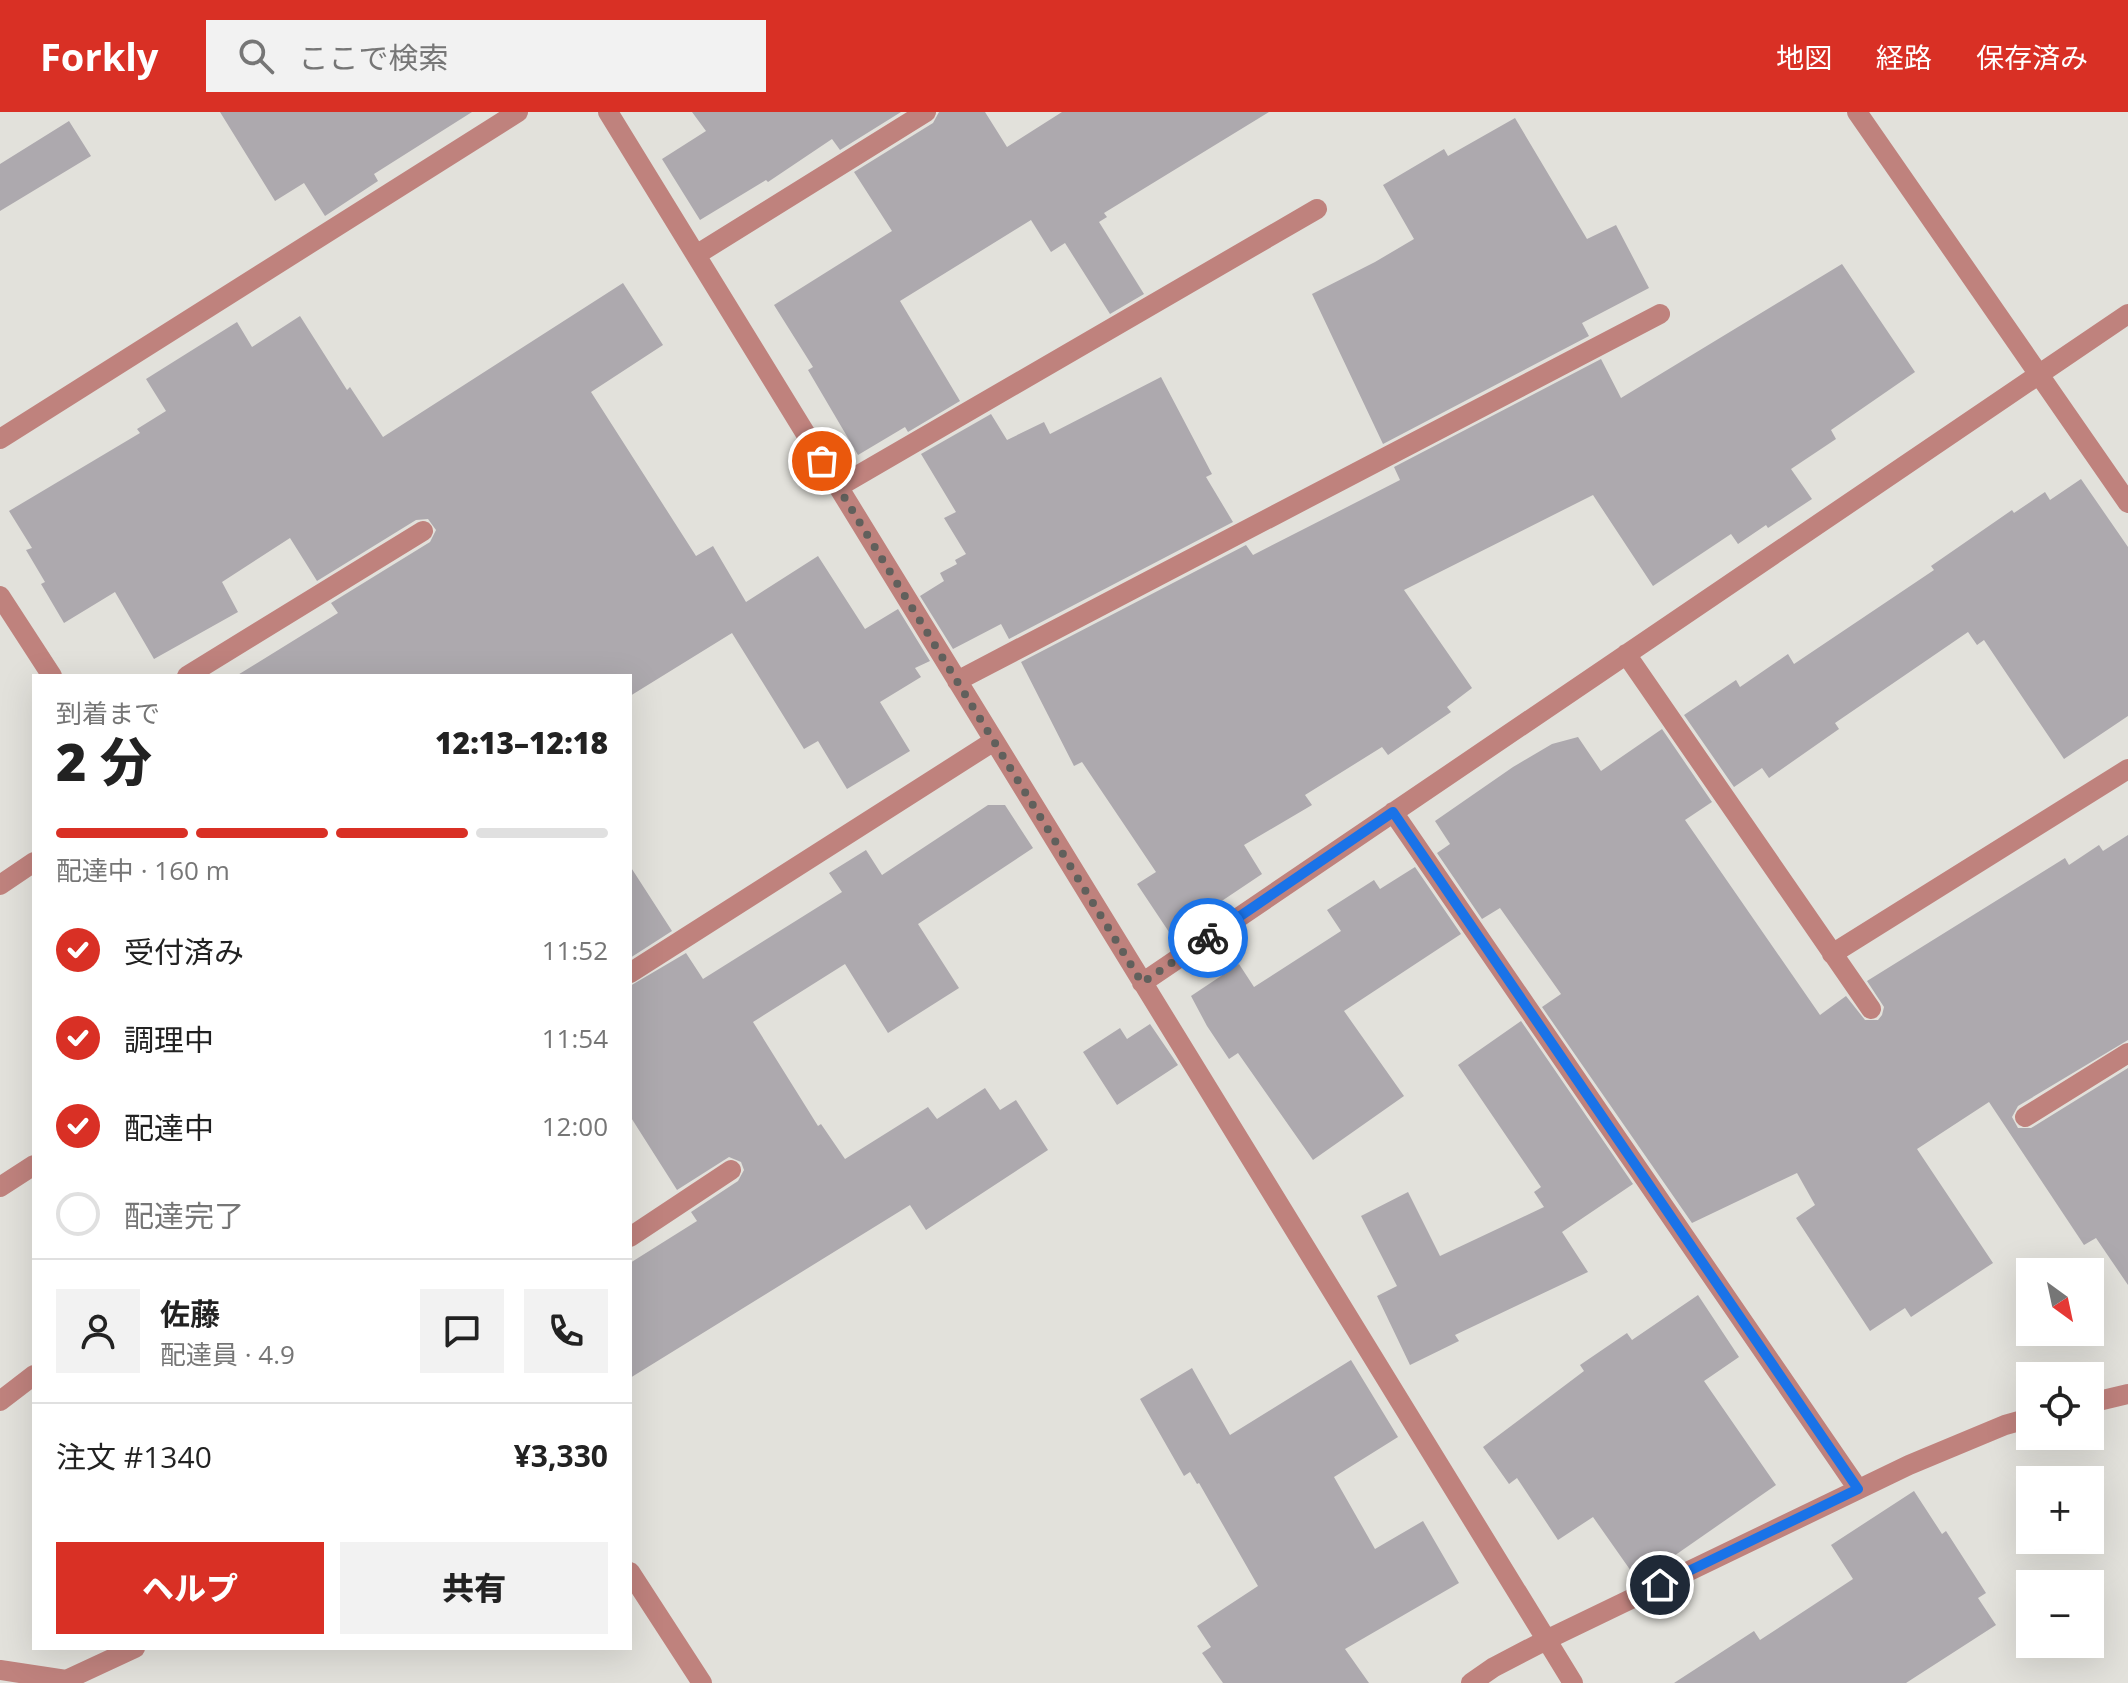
<!DOCTYPE html>
<html lang="ja">
<meta charset="utf-8">
<style>
body{margin:0;font-family:"Open Sans","Noto Sans JP",sans-serif;background:#f2f2f2;color:#222;height:100vh;display:flex;flex-direction:column;font-size:30px;white-space:nowrap}
*{box-sizing:border-box;margin:0}
p{font-size:26px;color:#767676}
.icon{flex:none;width:44px;height:44px;fill:none;stroke:currentColor;stroke-width:2;stroke-linecap:round;stroke-linejoin:round}
.map{position:relative;flex:1;overflow:hidden}
.panel{position:absolute;left:32px;top:562px;width:600px;height:976px;display:flex;flex-direction:column;background:#fff;border-radius:0px;box-shadow:0 8px 32px #0002}
.panel>*{flex:none}
.needle{width:52px;rotate:147deg}
.controls{position:absolute;left:2016px;top:1146px;display:grid;gap:16px}
.controls a{display:grid;place-items:center;width:88px;height:88px;border-radius:0px;background:#fff;box-shadow:0 8px 32px #0002;font-size:40px}
.pin{position:absolute;display:grid;place-items:center;width:68px;height:68px;color:#fff;margin:-34px;border:4px solid #fff;border-radius:50%;box-shadow:0 2px 8px #0007}
.courier{position:absolute;display:grid;place-items:center;width:80px;height:80px;margin:-40px;border:6px solid #1a73e8;border-radius:50%;background:#fff;color:#222;box-shadow:0 2px 10px #0007}
.headline em{font-style:normal;font-weight:800}
.headline div{display:flex;flex-direction:column-reverse}
.headline{display:flex;align-items:center;justify-content:space-between;height:136px;padding:0 24px}
h1{font-size:52px;font-weight:800;line-height:60px}
.bar{display:grid;grid-template-columns:repeat(4,1fr);gap:12px 8px;align-content:center;height:96px;padding:0 24px}
.bar i{height:10px;border-radius:6px;background:#e0e0e0}
.bar .current{background:#d93025}
.bar p{grid-column:span 4}
.line{display:flex;align-items:center;gap:20px;padding:0 24px;border-top:2px solid #e0e0e0}
.line div{flex:1}
.round{display:grid;place-items:center;flex:none;width:84px;height:84px;border-radius:0px;background:#f2f2f2}
ol{padding:0 24px;list-style:none}
li{display:flex;align-items:center;gap:24px;height:88px}
li p{margin-inline-start:auto}
li .icon{padding:8px;border-radius:50%;background:#d93025;color:#fff;stroke-width:4}
li:last-child{color:#767676}
li i{width:44px;height:44px;border:4px solid #e0e0e0;border-radius:50%}
.action{display:flex;gap:16px;margin-top:auto;padding:16px 24px}
.action a{flex:1;height:92px;border-radius:0px;background:#d93025;color:#fff;font-size:32px;font-weight:800;line-height:92px;text-align:center}
.action a+a{background:#f2f2f2;color:#222}
header{display:flex;align-items:center;gap:48px;box-sizing:border-box;height:112px;padding:0 40px;background:#d93025;color:#fff}
header strong{font-size:38px}
nav{display:flex;gap:44px;margin-inline-start:auto;font-size:28px}
.search{width:560px;height:72px;background:#f2f2f2;display:flex;align-items:center;gap:20px;box-sizing:border-box;padding:0 28px;border-radius:0px;color:#767676;font-size:30px}
.map>svg:first-child{display:block}
</style>
<header>
<strong>Forkly</strong>
<div class="search"><svg class="icon" aria-label="search" viewBox="0 0 24 24"><circle cx="10" cy="10" r="6"/><path d="M15 15l6 6"/></svg>ここで検索</div>
<nav><a>地図</a><a>経路</a><a>保存済み</a></nav>
</header>
<div class="map">
<svg width="2128" height="1571" viewBox="0 0 2128 1571">
<rect width="100%" height="100%" fill="#e2e1db"/>
<path fill="#ada9ae" d="M 220,0 L 472,0 L 374,62 L 378,69 L 325,104 L 304,71 L 275,89 Z
M 692,0 L 901,0 L 840,38 L 832,27 L 768,70 L 766,68 L 700,108 L 662,47 L 706,19 Z
M 939,0 L 985,0 L 1007,35 L 1062,0 L 1269,0 L 1104,101 L 1107,105 L 1099,110 L 1144,182 L 1110,202 L 1065,131 L 1051,140 L 1031,108 L 900,189 L 960,289 L 908,320 L 905,315 L 858,343 L 808,258 L 813,255 L 774,193 L 892,119 L 854,60 L 933,11 Z
M 1515,6 L 1587,127 L 1616,113 L 1649,176 L 1582,211 L 1589,224 L 1383,332 L 1312,182 L 1375,150 L 1414,127 L 1383,73 L 1444,37 L 1448,44 Z
M 69,9 L 91,44 L 0,99 L 0,52 Z
M 1842,152 L 1915,260 L 1831,318 L 1836,327 L 1791,357 L 1812,387 L 1768,416 L 1766,413 L 1738,432 L 1731,422 L 1653,474 L 1593,383 L 1404,478 L 1472,576 L 1447,595 L 1451,600 L 1388,643 L 1382,635 L 1305,683 L 1312,693 L 1244,733 L 1262,762 L 1171,823 L 1137,772 L 1156,760 L 1082,650 L 1074,654 L 1021,550 L 1246,433 L 1253,443 L 1400,368 L 1394,355 L 1601,247 L 1621,286 Z
M 623,171 L 663,233 L 591,280 L 696,444 L 713,434 L 746,490 L 818,444 L 865,517 L 898,497 L 930,549 L 915,556 L 921,565 L 880,590 L 910,639 L 847,677 L 818,629 L 804,637 L 732,521 L 630,584 L 630,564 L 236,564 L 338,501 L 331,491 L 430,430 L 436,418 L 428,407 L 416,408 L 317,469 L 290,426 L 222,470 L 238,500 L 154,547 L 115,480 L 64,511 L 41,472 L 45,470 L 26,438 L 32,436 L 9,399 L 140,321 L 137,317 L 166,299 L 146,267 L 237,210 L 252,235 L 300,204 L 347,278 L 350,275 L 383,325 Z
M 1161,265 L 1212,362 L 1206,365 L 1233,410 L 1009,527 L 1001,512 L 953,537 L 920,484 L 944,469 L 940,461 L 957,452 L 955,448 L 966,442 L 944,406 L 956,400 L 921,342 L 991,302 L 1007,328 L 1044,310 L 1050,322 Z
M 2081,367 L 2128,435 L 2128,604 L 2064,647 L 1984,528 L 1977,533 L 1968,520 L 1835,611 L 1839,617 L 1769,666 L 1762,656 L 1734,675 L 1684,603 L 1736,568 L 1740,575 L 1788,542 L 1794,552 L 1934,458 L 1931,454 L 2012,398 L 2014,401 L 2045,380 L 2050,388 Z
M 1662,617 L 1712,690 L 1685,708 L 1820,903 L 1846,884 L 1865,908 L 1878,908 L 1882,903 L 1884,895 L 1867,869 L 2065,746 L 2069,753 L 2099,733 L 2103,739 L 2128,723 L 2128,928 L 2018,994 L 2012,1005 L 2018,1016 L 2031,1016 L 2128,956 L 2128,1173 L 2096,1126 L 2084,1133 L 1989,990 L 1917,1037 L 1993,1151 L 1911,1205 L 1905,1196 L 1870,1219 L 1796,1106 L 1815,1093 L 1797,1061 L 1692,1111 L 1542,895 L 1561,882 L 1500,796 L 1482,807 L 1437,741 L 1450,732 L 1435,709 L 1513,655 L 1552,632 L 1578,625 L 1601,659 Z
M 988,693 L 1005,693 L 1033,736 L 918,812 L 959,876 L 888,921 L 845,852 L 753,910 L 818,1014 L 821,1012 L 845,1047 L 928,995 L 937,1007 L 985,976 L 1000,998 L 1016,988 L 1048,1038 L 926,1118 L 910,1093 L 630,1266 L 630,1151 L 697,1109 L 691,1100 L 738,1069 L 744,1058 L 741,1050 L 729,1045 L 677,1078 L 630,1004 L 630,874 L 686,841 L 703,867 L 842,780 L 829,761 L 866,738 L 882,763 Z
M 630,754 L 672,819 L 630,846 Z
M 1415,755 L 1461,822 L 1344,899 L 1404,984 L 1313,1048 L 1238,941 L 1229,947 L 1207,914 L 1191,884 L 1239,852 L 1254,875 L 1341,819 L 1327,798 L 1374,768 L 1380,777 Z
M 1521,909 L 1633,1072 L 1562,1120 L 1588,1160 L 1455,1223 L 1459,1229 L 1410,1253 L 1377,1184 L 1397,1174 L 1361,1104 L 1408,1080 L 1440,1144 L 1544,1095 L 1534,1080 L 1541,1075 L 1458,953 Z
M 1150,912 L 1178,953 L 1117,993 L 1083,940 L 1120,916 L 1127,927 Z
M 1698,1183 L 1739,1245 L 1704,1269 L 1776,1373 L 1638,1469 L 1593,1405 L 1558,1428 L 1517,1366 L 1509,1372 L 1483,1335 L 1584,1259 L 1580,1253 L 1627,1221 L 1632,1228 Z
M 1351,1248 L 1398,1325 L 1334,1365 L 1375,1437 L 1423,1409 L 1459,1471 L 1345,1537 L 1369,1571 L 1223,1571 L 1202,1541 L 1211,1535 L 1197,1514 L 1258,1474 L 1199,1371 L 1197,1372 L 1190,1360 L 1184,1364 L 1140,1287 L 1192,1256 L 1230,1323 Z
M 1914,1379 L 1942,1422 L 1946,1419 L 1986,1481 L 1978,1486 L 1996,1513 L 1906,1571 L 1674,1571 L 1754,1519 L 1760,1528 L 1853,1467 L 1831,1433 Z"/>
<g fill="none" stroke-linecap="round" stroke-linejoin="round">
<path stroke="#bf827d" stroke-width="20" d="M 608,0 L 1573,1571
M 1857,0 L 2128,391
M 696,143 L 926,0
M 0,327 L 518,0
M 838,375 L 1317,97
M 0,484 L 52,564
M 1626,542 L 1871,897
M 187,564 L 423,419
M 957,569 L 1660,202
M 1393,700 L 1858,1377
M 0,773 L 34,750
M 1832,842 L 2128,657
M 630,861 L 994,629
M 1142,871 L 2128,202
M 2025,1005 L 2128,941
M 0,1075 L 34,1053
M 630,1125 L 731,1058
M 0,1289 L 34,1263
M 2090,1291 L 2128,1282
M 630,1460 L 702,1571
M 0,1558 L 66,1568 L 135,1536
M 1471,1571 L 1494,1555 L 1546,1528 L 1909,1353 L 2005,1313 L 2030,1306"/>
</g>
<g fill="none" stroke-linecap="round" stroke-linejoin="round">
<path stroke="#61605c" stroke-width="8" stroke-dasharray="0 14.4" d="M 822,349 L 1142,871 L 1208,826"/>
<path stroke="#1a73e8" stroke-width="10" d="M 1208,826 L 1393,700 L 1858,1377 L 1660,1473"/>
</g>
</svg>
<div class="controls">
<a><svg class="needle" viewBox="-14 -14 28 28"><path d="M0-13l5 13h-10z" fill="#e53935"/><path d="M0 13l5-13h-10z" fill="#767676"/></svg></a>
<a><svg class="icon" aria-label="locate" viewBox="0 0 24 24"><circle cx="12" cy="12" r="6"/><path d="M12 2v4M12 18v4M2 12h4M18 12h4"/></svg></a>
<a>+</a>
<a>−</a>
</div>
<div class="pin" style="left:822px;top:349px;background:#ea580c"><svg class="icon" aria-label="bag" viewBox="0 0 24 24"><path d="M5 8h14l-1 12H6zM9 8a3 3 0 0 1 6 0"/></svg></div>
<div class="pin" style="left:1660px;top:1473px;background:#1f2937"><svg class="icon" aria-label="home" viewBox="0 0 24 24"><path d="M3 11l9-7 9 7M6 9v11h12V9"/></svg></div>
<div class="courier" style="left:1208px;top:826px"><svg class="icon" aria-label="bike" viewBox="0 0 24 24"><circle cx="6" cy="16" r="4"/><circle cx="18" cy="16" r="4"/><path d="M6 16l4-8h5l3 8M10 8l3 8H6M13 5h3"/></svg></div>
<section class="panel">
<div class="headline"><div><h1>2 分</h1><p>到着まで</p></div><em>12:13–12:18</em></div>
<div class="bar"><i class="current"></i><i class="current"></i><i class="current"></i><i></i><p>配達中 · 160 m</p></div>
<ol>
<li><svg class="icon" aria-label="check" viewBox="0 0 24 24"><path d="M5 12l5 5 9-10"/></svg>受付済み<p>11:52</p></li>
<li><svg class="icon" aria-label="check" viewBox="0 0 24 24"><path d="M5 12l5 5 9-10"/></svg>調理中<p>11:54</p></li>
<li><svg class="icon" aria-label="check" viewBox="0 0 24 24"><path d="M5 12l5 5 9-10"/></svg>配達中<p>12:00</p></li>
<li><i></i>配達完了</li>
</ol>
<div class="line" style="height:144px"><a class="round"><svg class="icon" aria-label="person" viewBox="0 0 24 24"><circle cx="12" cy="8" r="4"/><path d="M4 21q1-7 8-7t8 7"/></svg></a><div><b>佐藤</b><p>配達員 · 4.9</p></div><a class="round"><svg class="icon" aria-label="chat" viewBox="0 0 24 24"><path d="M4 5h16v11H9l-5 4z"/></svg></a><a class="round"><svg class="icon" aria-label="phone" viewBox="0 0 24 24"><path d="M5 4h4l2 5-3 2q2 4 5 5l2-3 5 2v4C11 20 4 13 5 4z"/></svg></a></div>
<div class="line" style="height:104px"><div>注文 #1340</div><b>¥3,330</b></div>
<div class="action"><a>ヘルプ</a><a>共有</a></div>
</section>
</div>
